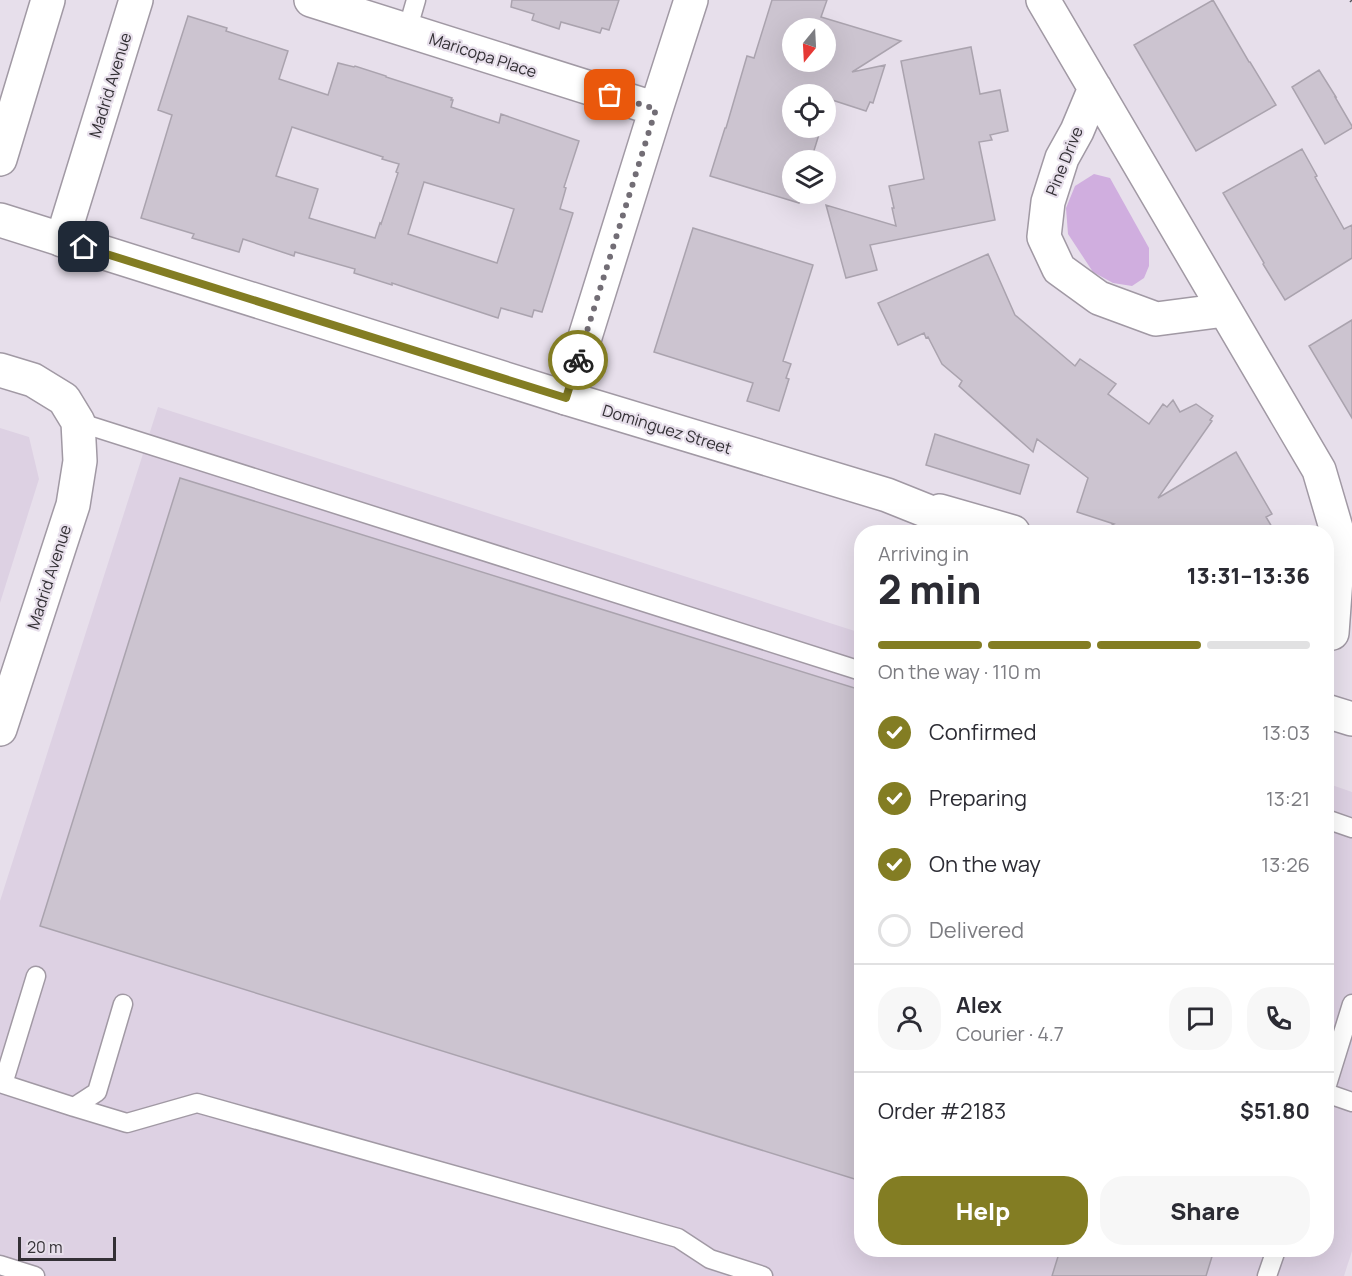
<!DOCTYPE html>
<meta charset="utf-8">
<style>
body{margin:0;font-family:Manrope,sans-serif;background:#f7f7f7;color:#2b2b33;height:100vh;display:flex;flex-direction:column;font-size:22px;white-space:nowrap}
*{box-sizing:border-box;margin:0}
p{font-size:20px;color:#7c7c81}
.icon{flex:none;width:33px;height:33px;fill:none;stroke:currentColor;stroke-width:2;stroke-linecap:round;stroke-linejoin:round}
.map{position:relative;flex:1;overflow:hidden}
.sheet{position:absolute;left:854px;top:525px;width:480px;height:732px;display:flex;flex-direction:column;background:#fff;border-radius:24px;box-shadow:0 6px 24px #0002}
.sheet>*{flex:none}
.needle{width:39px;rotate:198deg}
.buttons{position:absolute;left:782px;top:18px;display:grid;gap:12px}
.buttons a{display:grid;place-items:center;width:54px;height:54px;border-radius:50%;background:#fff;box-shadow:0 6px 24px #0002;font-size:30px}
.scale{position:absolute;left:18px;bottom:15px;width:98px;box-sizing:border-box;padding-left:6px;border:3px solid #333035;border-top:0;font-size:16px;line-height:21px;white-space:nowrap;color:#333035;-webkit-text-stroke:4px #e7dfeb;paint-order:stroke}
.pin{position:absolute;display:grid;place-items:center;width:51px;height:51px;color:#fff;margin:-26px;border-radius:12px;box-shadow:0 3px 9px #0006}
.courier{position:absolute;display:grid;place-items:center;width:60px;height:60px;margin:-30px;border:4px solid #837d23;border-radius:50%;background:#fff;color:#222;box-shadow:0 2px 8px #0007}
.head em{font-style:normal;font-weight:800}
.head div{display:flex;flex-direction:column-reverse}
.head{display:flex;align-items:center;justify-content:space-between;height:102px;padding:0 24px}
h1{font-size:39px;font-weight:800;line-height:45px}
.bar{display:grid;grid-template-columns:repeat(4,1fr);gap:9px 6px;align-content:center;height:72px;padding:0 24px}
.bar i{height:8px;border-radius:4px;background:#e1e1e2}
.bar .selected{background:#837d23}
.bar p{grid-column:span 4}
.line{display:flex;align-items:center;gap:15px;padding:0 24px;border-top:2px solid #e1e1e2}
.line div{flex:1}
.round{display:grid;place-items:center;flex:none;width:63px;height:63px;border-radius:24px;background:#f7f7f7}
ol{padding:0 24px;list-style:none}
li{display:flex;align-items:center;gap:18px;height:66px}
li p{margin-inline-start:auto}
li .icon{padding:6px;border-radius:50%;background:#837d23;color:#fff;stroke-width:4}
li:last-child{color:#7c7c81}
li i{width:33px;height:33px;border:3px solid #e1e1e2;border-radius:50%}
.action{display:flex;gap:12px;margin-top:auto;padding:12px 24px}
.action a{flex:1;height:69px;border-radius:24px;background:#837d23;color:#fff;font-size:24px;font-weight:800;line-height:69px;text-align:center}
.action a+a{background:#f7f7f7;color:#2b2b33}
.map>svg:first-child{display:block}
</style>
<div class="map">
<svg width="1352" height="1276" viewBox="0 0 1352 1276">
<rect width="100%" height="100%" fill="#e7dfeb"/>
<path fill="#ddd1e3" d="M 158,407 L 861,633 L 861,1250 L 1326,1250 L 1326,783 L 1352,792 L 1352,1251 L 1344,1276 L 0,1276 L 0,901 Z
M 0,428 L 29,437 L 39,479 L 0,603 Z"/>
<path fill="#d0aedf" d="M 1094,174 L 1110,178 L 1149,248 L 1149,266 L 1144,278 L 1132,286 L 1113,283 L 1093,272 L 1068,234 L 1066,208 L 1075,186 Z"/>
<path fill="#ccc4d0" stroke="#aaa3ae" stroke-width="1.5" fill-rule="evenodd" d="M 512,0 L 619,0 L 609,30 L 602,28 L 600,33 L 561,22 L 559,29 L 532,20 L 534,14 L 511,7 Z
M 772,0 L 827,0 L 821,17 L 901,41 L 852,72 L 885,65 L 873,103 L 870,102 L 866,111 L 829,99 L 825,112 L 825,94 L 792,94 L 792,128 L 821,128 L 811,160 L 792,160 L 792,194 L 802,194 L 799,203 L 710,176 L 725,128 L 726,128 L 747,56 L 754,58 ZM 792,28 L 825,28 L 825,62 L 792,62 Z
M 1213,0 L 1249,62 L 1250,62 L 1276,105 L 1196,151 L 1134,45 Z
M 188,16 L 227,28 L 226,31 L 288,51 L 279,79 L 328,95 L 338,63 L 354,67 L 355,66 L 386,76 L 386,77 L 452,98 L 451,100 L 453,100 L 451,107 L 499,123 L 501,114 L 579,141 L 564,187 L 566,188 L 560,209 L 573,213 L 542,312 L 534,310 L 532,317 L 501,308 L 498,318 L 392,283 L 392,285 L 354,273 L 355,269 L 295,252 L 294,256 L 243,239 L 239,252 L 192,238 L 194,234 L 141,218 L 172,115 L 158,110 ZM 292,127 L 383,157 L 382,159 L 399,164 L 396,172 L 398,173 L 381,224 L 380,223 L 375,238 L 309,218 L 318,189 L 276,176 ZM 424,182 L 514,209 L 497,263 L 408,234 Z
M 971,47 L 980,94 L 1000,90 L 1008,131 L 990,135 L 992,140 L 979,142 L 995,220 L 870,245 L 877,270 L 846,278 L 826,205 L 896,226 L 892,208 L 894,208 L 889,186 L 924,179 L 901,61 Z
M 1319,70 L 1336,97 L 1335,97 L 1352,126 L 1352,128 L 1325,144 L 1292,87 Z
M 1302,149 L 1317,176 L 1315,177 L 1344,229 L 1352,225 L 1352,258 L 1285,300 L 1263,264 L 1264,263 L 1223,193 Z
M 693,228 L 813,265 L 783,361 L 791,364 L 786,378 L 789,379 L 779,411 L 747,401 L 753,383 L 654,352 Z
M 988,254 L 1015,315 L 1075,366 L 1080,359 L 1116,384 L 1108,394 L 1149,424 L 1163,404 L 1167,407 L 1173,400 L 1180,412 L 1196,404 L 1213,416 L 1210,420 L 1212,421 L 1158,498 L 1236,452 L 1272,514 L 1266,517 L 1275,532 L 1100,532 L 1114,524 L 1077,512 L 1088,478 L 1037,439 L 1033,452 L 959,386 L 962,381 L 942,364 L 928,337 L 926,338 L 924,333 L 898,345 L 878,303 Z
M 1352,320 L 1352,418 L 1309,346 Z
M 935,434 L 1029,465 L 1020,494 L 926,465 Z
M 180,478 L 861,690 L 861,1181 L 40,926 Z
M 1060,1250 L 1214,1250 L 1206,1276 L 1052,1276 Z"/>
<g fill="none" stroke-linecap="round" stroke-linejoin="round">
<defs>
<path id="service" d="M 407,31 L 416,0
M 78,422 L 861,671
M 1326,819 L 1352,828
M 0,1083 L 74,1107 L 97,1092 L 123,1004
M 3,1084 L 36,976
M 1326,1088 L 1352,1004
M 1326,1093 L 1352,1102
M 74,1107 L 127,1123 L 197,1103 L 678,1238 L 710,1259 L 763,1276
M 0,1265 L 35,1276
M 1267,1276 L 1276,1250"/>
<path id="minor" d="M 311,0 L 656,109
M 1043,0 L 1319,470 L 1339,538 L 1332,633
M 1095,88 L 1077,131 L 1062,158 L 1048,202 L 1044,237 L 1059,269 L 1099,298 L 1156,319 L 1225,310
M 0,159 L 48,0
M 62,240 L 136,0
M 0,370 L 33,380 L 64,399 L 78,422 L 80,461 L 73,505 L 0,729
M 566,398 L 656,109 L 691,0
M 940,511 L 1013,532"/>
<path id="tertiary" d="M 0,220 L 566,398 L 887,495 L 942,517 L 969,532
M 1326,711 L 1352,719"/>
</defs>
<use href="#service" stroke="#a199a4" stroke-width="21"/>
<use href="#minor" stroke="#a199a4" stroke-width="36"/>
<use href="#tertiary" stroke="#a199a4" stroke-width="36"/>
<use href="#service" stroke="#fff" stroke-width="18"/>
<use href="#minor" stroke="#fff" stroke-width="33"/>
<use href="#tertiary" stroke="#fff" stroke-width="33"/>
<path stroke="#58545b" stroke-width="4.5" stroke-dasharray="12 6" stroke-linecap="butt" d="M 1351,0 L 1352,1"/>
</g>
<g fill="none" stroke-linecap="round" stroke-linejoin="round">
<path stroke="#726d75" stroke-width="6" stroke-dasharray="0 10.8" d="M 578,360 L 656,109 L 610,95"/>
<path stroke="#837d23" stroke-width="8" d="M 84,247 L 566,398 L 578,360"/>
</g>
<g text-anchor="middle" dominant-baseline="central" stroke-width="4.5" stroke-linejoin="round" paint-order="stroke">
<g font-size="16" fill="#333035" stroke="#e7dfeb">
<text transform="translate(483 55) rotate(18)">Maricopa Place</text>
<text transform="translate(110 85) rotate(-73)">Madrid Avenue</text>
<text transform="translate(1064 161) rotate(-68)">Pine Drive</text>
<text transform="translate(667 429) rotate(17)">Dominguez Street</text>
<text transform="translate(49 577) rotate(-72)">Madrid Avenue</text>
</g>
</g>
</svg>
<div class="buttons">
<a><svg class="needle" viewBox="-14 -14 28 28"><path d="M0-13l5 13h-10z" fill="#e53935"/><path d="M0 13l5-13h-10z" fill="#7c7c81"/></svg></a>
<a><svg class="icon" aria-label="locate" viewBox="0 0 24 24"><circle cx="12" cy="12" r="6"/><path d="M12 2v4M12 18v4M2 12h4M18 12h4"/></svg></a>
<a><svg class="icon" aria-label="layers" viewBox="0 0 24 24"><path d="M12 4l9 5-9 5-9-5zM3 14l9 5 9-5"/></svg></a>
</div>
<div class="scale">20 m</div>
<div class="pin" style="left:610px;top:95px;background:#ea580c"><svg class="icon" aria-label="bag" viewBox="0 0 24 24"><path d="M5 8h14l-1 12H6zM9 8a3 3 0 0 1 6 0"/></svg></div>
<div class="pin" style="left:84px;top:247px;background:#1f2937"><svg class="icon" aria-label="home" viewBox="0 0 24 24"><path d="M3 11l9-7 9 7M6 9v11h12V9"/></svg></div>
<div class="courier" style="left:578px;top:360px"><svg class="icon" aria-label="bike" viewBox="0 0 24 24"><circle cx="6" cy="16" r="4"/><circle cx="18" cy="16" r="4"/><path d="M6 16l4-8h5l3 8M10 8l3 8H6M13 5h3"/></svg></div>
<section class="sheet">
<div class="head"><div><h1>2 min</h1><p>Arriving in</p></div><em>13:31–13:36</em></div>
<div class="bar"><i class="selected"></i><i class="selected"></i><i class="selected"></i><i></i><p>On the way · 110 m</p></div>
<ol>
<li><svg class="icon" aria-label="check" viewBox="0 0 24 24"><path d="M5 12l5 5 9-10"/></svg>Confirmed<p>13:03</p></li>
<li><svg class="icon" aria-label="check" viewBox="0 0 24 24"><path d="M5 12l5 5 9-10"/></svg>Preparing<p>13:21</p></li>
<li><svg class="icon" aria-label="check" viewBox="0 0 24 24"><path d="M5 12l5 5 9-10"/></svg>On the way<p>13:26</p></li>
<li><i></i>Delivered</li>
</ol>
<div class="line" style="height:108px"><a class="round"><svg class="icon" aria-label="person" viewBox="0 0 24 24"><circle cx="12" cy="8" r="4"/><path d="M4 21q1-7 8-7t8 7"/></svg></a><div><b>Alex</b><p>Courier · 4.7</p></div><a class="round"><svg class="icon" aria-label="chat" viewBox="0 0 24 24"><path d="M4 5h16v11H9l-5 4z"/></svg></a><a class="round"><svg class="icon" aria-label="phone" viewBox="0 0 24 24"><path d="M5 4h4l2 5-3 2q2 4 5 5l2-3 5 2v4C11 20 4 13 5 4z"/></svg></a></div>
<div class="line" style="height:78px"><div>Order #2183</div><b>$51.80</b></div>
<div class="action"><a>Help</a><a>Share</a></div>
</section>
</div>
